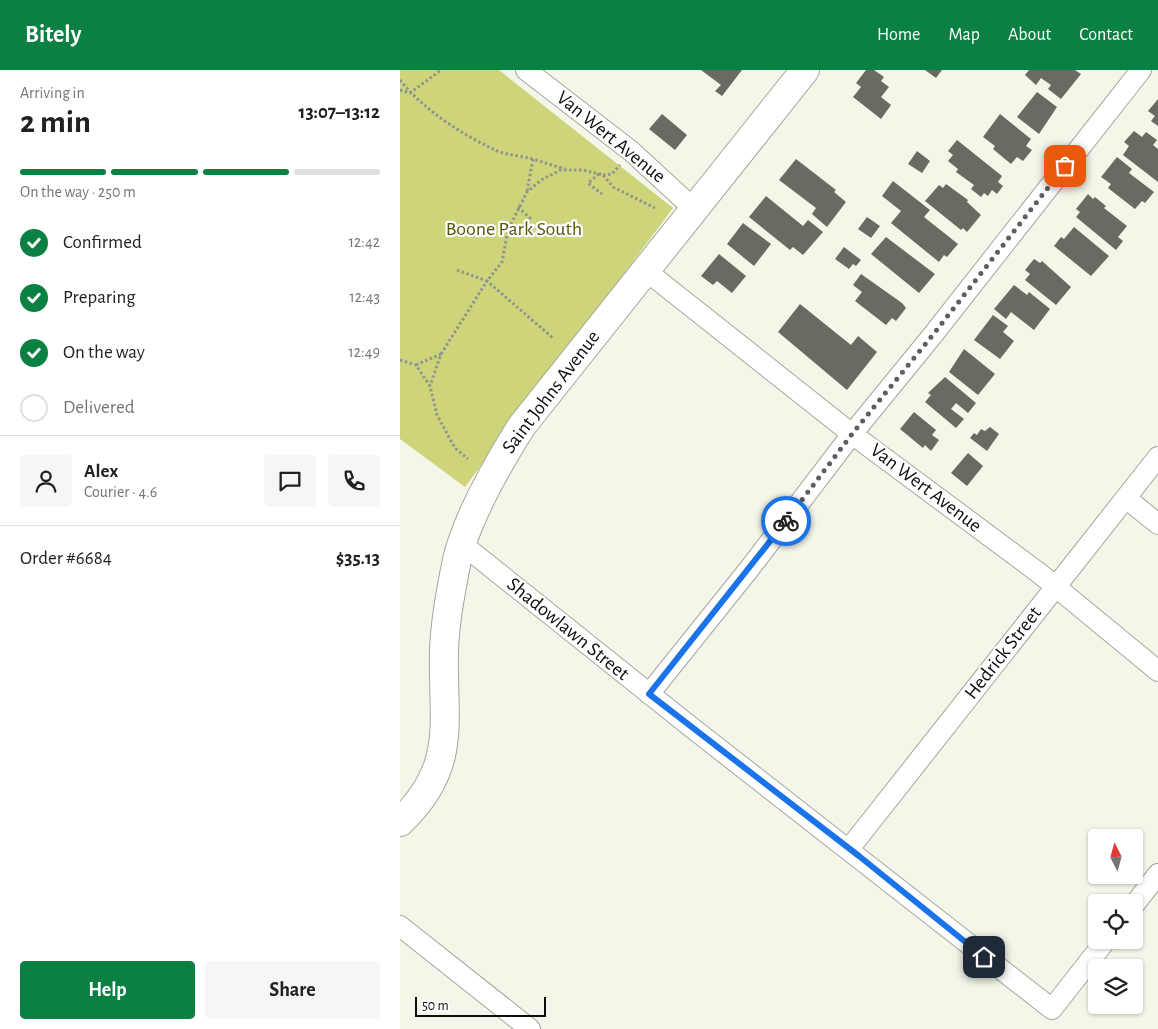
<!DOCTYPE html>
<meta charset="utf-8">
<style>
body{margin:0;font-family:"Alegreya Sans",sans-serif;background:#f6f6f6;color:#202124;height:100vh;display:flex;flex-direction:column;font-size:19px;white-space:nowrap}
*{box-sizing:border-box;margin:0}
p{font-size:16px;color:#757577}
.icon{flex:none;width:28px;height:28px;fill:none;stroke:currentColor;stroke-width:2;stroke-linecap:round;stroke-linejoin:round}
.map{position:relative;flex:1;overflow:hidden}
.sheet{display:flex;flex-direction:column;background:#fff;width:400px}
.sheet>*{flex:none}
.needle{width:32px;rotate:354deg}
.tools{position:absolute;left:688px;top:759px;display:grid;gap:10px}
.tools a{display:grid;place-items:center;width:55px;height:55px;border-radius:5px;background:#fff;box-shadow:0 1px 4px #0004;font-size:25px}
.scale{position:absolute;left:15px;bottom:12px;width:131px;box-sizing:border-box;padding-left:5px;border:2px solid #0d0d0a;border-top:0;font-size:14px;line-height:18px;white-space:nowrap;color:#0d0d0a;-webkit-text-stroke:4px #fff;paint-order:stroke}
.pin{position:absolute;display:grid;place-items:center;width:42px;height:42px;color:#fff;margin:-21px;border-radius:10px;box-shadow:0 2px 8px #0006}
.courier{position:absolute;display:grid;place-items:center;width:50px;height:50px;margin:-25px;border:4px solid #1a73e8;border-radius:50%;background:#fff;color:#222;box-shadow:0 1px 6px #0007}
.head em{font-style:normal;font-weight:700}
.head div{display:flex;flex-direction:column-reverse}
.head{display:flex;align-items:center;justify-content:space-between;height:85px;padding:0 20px}
h1{font-size:32px;font-weight:700;line-height:38px}
.bar{display:grid;grid-template-columns:repeat(4,1fr);gap:8px 5px;align-content:center;height:60px;padding:0 20px}
.bar i{height:6px;border-radius:4px;background:#e0e0e0}
.bar .current{background:#0b8043}
.bar p{grid-column:span 4}
.line{display:flex;align-items:center;gap:12px;padding:0 20px;border-top:1px solid #e0e0e0}
.line div{flex:1}
.round{display:grid;place-items:center;flex:none;width:52px;height:52px;border-radius:5px;background:#f6f6f6}
ol{padding:0 20px;list-style:none}
li{display:flex;align-items:center;gap:15px;height:55px}
li p{margin-inline-start:auto}
li .icon{padding:5px;border-radius:50%;background:#0b8043;color:#fff;stroke-width:4}
li:last-child{color:#757577}
li i{width:28px;height:28px;border:2px solid #e0e0e0;border-radius:50%}
.action{display:flex;gap:10px;margin-top:auto;padding:10px 20px}
.action a{flex:1;height:58px;border-radius:5px;background:#0b8043;color:#fff;font-size:20px;font-weight:700;line-height:58px;text-align:center}
.action a+a{background:#f6f6f6;color:#202124}
header{display:flex;align-items:center;gap:30px;box-sizing:border-box;height:70px;padding:0 25px;background:#0b8043;color:#fff}
header strong{font-size:24px}
nav{display:flex;gap:28px;margin-inline-start:auto;font-size:18px}
main{display:flex;flex:1;min-height:0}
.map>svg:first-child{display:block}
</style>
<header>
<strong>Bitely</strong>
<nav><a>Home</a><a>Map</a><a>About</a><a>Contact</a></nav>
</header>
<main>
<section class="sheet">
<div class="head"><div><h1>2 min</h1><p>Arriving in</p></div><em>13:07–13:12</em></div>
<div class="bar"><i class="current"></i><i class="current"></i><i class="current"></i><i></i><p>On the way · 250 m</p></div>
<ol>
<li><svg class="icon" aria-label="check" viewBox="0 0 24 24"><path d="M5 12l5 5 9-10"/></svg>Confirmed<p>12:42</p></li>
<li><svg class="icon" aria-label="check" viewBox="0 0 24 24"><path d="M5 12l5 5 9-10"/></svg>Preparing<p>12:43</p></li>
<li><svg class="icon" aria-label="check" viewBox="0 0 24 24"><path d="M5 12l5 5 9-10"/></svg>On the way<p>12:49</p></li>
<li><i></i>Delivered</li>
</ol>
<div class="line" style="height:90px"><a class="round"><svg class="icon" aria-label="person" viewBox="0 0 24 24"><circle cx="12" cy="8" r="4"/><path d="M4 21q1-7 8-7t8 7"/></svg></a><div><b>Alex</b><p>Courier · 4.6</p></div><a class="round"><svg class="icon" aria-label="chat" viewBox="0 0 24 24"><path d="M4 5h16v11H9l-5 4z"/></svg></a><a class="round"><svg class="icon" aria-label="phone" viewBox="0 0 24 24"><path d="M5 4h4l2 5-3 2q2 4 5 5l2-3 5 2v4C11 20 4 13 5 4z"/></svg></a></div>
<div class="line" style="height:65px"><div>Order #6684</div><b>$35.13</b></div>
<div class="action"><a>Help</a><a>Share</a></div>
</section>
<div class="map">
<svg width="758" height="959" viewBox="0 0 758 959">
<rect width="100%" height="100%" fill="#f4f6ea"/>
<path fill="#ced47a" d="M 0,0 L 99,0 L 273,138 L 65,417 L 0,369 Z"/>
<path fill="#696b60" d="M 301,0 L 342,0 L 322,26 L 315,21 L 321,15 Z
M 466,0 L 474,0 L 484,7 L 481,11 L 489,17 L 481,27 L 491,35 L 481,49 L 453,27 L 461,17 L 456,13 Z
M 525,0 L 542,0 L 536,8 Z
M 629,0 L 675,0 L 681,4 L 661,29 L 648,19 L 651,15 L 641,8 L 636,15 L 625,5 Z
M 637,22 L 657,37 L 639,64 L 617,47 Z
M 758,29 L 758,56 L 751,51 L 755,46 L 748,41 Z
M 262,44 L 287,65 L 275,80 L 249,59 Z
M 600,44 L 631,69 L 626,76 L 632,80 L 623,91 L 617,87 L 611,94 L 593,79 L 595,76 L 583,67 Z
M 734,61 L 742,67 L 746,62 L 757,70 L 753,75 L 758,79 L 758,112 L 723,85 L 729,76 L 724,72 Z
M 557,70 L 602,106 L 598,112 L 603,116 L 597,124 L 592,120 L 588,126 L 584,123 L 581,127 L 571,119 L 574,115 L 556,102 L 558,99 L 548,91 L 553,85 L 548,81 Z
M 517,81 L 530,91 L 522,103 L 508,94 Z
M 717,87 L 732,99 L 729,103 L 754,122 L 745,133 L 742,131 L 735,139 L 708,118 L 711,114 L 701,107 Z
M 396,89 L 436,120 L 434,122 L 446,132 L 427,157 L 412,144 L 416,138 L 379,110 Z
M 493,111 L 530,140 L 524,147 L 558,174 L 547,187 L 544,185 L 539,192 L 491,153 L 501,141 L 482,126 Z
M 546,114 L 568,130 L 567,132 L 581,145 L 567,162 L 563,158 L 561,160 L 525,131 L 539,115 L 543,118 Z
M 688,124 L 693,129 L 695,127 L 706,136 L 704,138 L 727,156 L 718,167 L 723,171 L 716,180 L 676,147 L 680,142 L 676,139 Z
M 366,126 L 403,156 L 408,150 L 423,162 L 403,185 L 393,177 L 390,180 L 349,147 Z
M 467,147 L 480,156 L 471,168 L 458,159 Z
M 343,153 L 371,174 L 354,196 L 327,174 Z
M 674,157 L 709,186 L 691,206 L 654,176 L 661,167 L 664,169 Z
M 486,167 L 535,204 L 519,223 L 471,184 Z
M 444,177 L 461,190 L 456,196 L 453,194 L 449,199 L 435,189 Z
M 319,184 L 346,206 L 332,223 L 317,211 L 313,215 L 301,206 Z
M 634,189 L 640,193 L 642,191 L 671,217 L 656,235 L 625,210 L 630,204 L 625,200 Z
M 461,204 L 502,233 L 506,238 L 496,251 L 492,248 L 486,255 L 455,231 L 462,222 L 453,215 Z
M 614,215 L 627,225 L 629,222 L 650,239 L 634,260 L 611,242 L 606,249 L 594,239 Z
M 400,234 L 451,275 L 458,266 L 477,282 L 447,320 L 378,262 Z
M 593,245 L 608,256 L 603,262 L 614,271 L 600,289 L 574,270 Z
M 564,279 L 595,304 L 578,325 L 549,302 Z
M 545,307 L 576,333 L 568,343 L 556,333 L 551,339 L 564,349 L 556,358 L 525,332 L 531,325 L 528,323 Z
M 514,342 L 536,360 L 532,365 L 539,370 L 531,381 L 525,375 L 523,378 L 500,359 Z
M 590,357 L 599,364 L 587,381 L 570,368 L 574,363 L 577,365 L 581,359 L 585,361 Z
M 568,383 L 583,396 L 567,416 L 551,403 Z"/>
<g fill="none" stroke-linecap="round" stroke-linejoin="round">
<defs>
<path id="street" d="M 126,0 L 231,81 L 293,138
M 245,200 L 452,364 L 639,503 L 758,601
M 727,429 L 758,454
M 62,474 L 291,657 L 652,939 L 706,870
M 249,624 L 350,498 L 452,364 L 532,266 L 741,0
M 449,779 L 758,387
M 734,835 L 758,804
M 0,856 L 130,959"/>
<path id="secondary" d="M 0,752 C 59,696 42,651 44,580 C 45,550 51,519 57,490 C 67,447 98,394 121,357 L 405,0"/>
</defs>
<use href="#street" stroke="#a5a79c" stroke-width="22"/>
<use href="#secondary" stroke="#a5a79c" stroke-width="30"/>
<path stroke="#93948c" stroke-width="3" stroke-dasharray="2.5 2.5" stroke-linecap="butt" d="M 0,10 C 24,40 61,64 95,80 C 106,85 121,86 133,89
M 0,20 L 10,23 L 41,0
M 199,104 L 188,113 L 202,124
M 203,105 L 212,104 L 220,95
M 127,121 L 133,89 L 165,99
M 118,137 L 131,149
M 57,200 L 87,211 L 102,192 L 108,160 L 127,122 L 141,110 L 161,100 L 183,100 L 203,105 L 213,117 L 255,138
M 41,284 L 87,211 L 153,268
M 0,290 L 16,295 L 30,316 L 37,345 L 55,378 L 68,389
M 16,295 L 41,284 L 30,316"/>
<use href="#street" stroke="#fff" stroke-width="20"/>
<use href="#secondary" stroke="#fff" stroke-width="28"/>
</g>
<g fill="none" stroke-linecap="round" stroke-linejoin="round">
<path stroke="#5e5f58" stroke-width="5" stroke-dasharray="0 9" d="M 386,451 L 452,364 L 532,266 L 665,96"/>
<path stroke="#1a73e8" stroke-width="6" d="M 386,451 L 249,624 L 459,786 L 584,887"/>
</g>
<g text-anchor="middle" dominant-baseline="central" stroke-width="4.5" stroke-linejoin="round" paint-order="stroke">
<g font-size="20" fill="#0d0d0a" stroke="#fff">
<text transform="translate(211 67) rotate(39)">Van Wert Avenue</text>
<text transform="translate(151 322) rotate(-53)">Saint Johns Avenue</text>
<text transform="translate(526 418) rotate(37)">Van Wert Avenue</text>
<text transform="translate(168 559) rotate(39)">Shadowlawn Street</text>
<text transform="translate(603 583) rotate(-52)">Hedrick Street</text>
</g>
<g font-size="20" fill="#545708" stroke="#fff">
<text x="114" y="159">Boone Park South</text>
</g>
</g>
</svg>
<div class="tools">
<a><svg class="needle" viewBox="-14 -14 28 28"><path d="M0-13l5 13h-10z" fill="#e53935"/><path d="M0 13l5-13h-10z" fill="#757577"/></svg></a>
<a><svg class="icon" aria-label="locate" viewBox="0 0 24 24"><circle cx="12" cy="12" r="6"/><path d="M12 2v4M12 18v4M2 12h4M18 12h4"/></svg></a>
<a><svg class="icon" aria-label="layers" viewBox="0 0 24 24"><path d="M12 4l9 5-9 5-9-5zM3 14l9 5 9-5"/></svg></a>
</div>
<div class="scale">50 m</div>
<div class="pin" style="left:665px;top:96px;background:#ea580c"><svg class="icon" aria-label="bag" viewBox="0 0 24 24"><path d="M5 8h14l-1 12H6zM9 8a3 3 0 0 1 6 0"/></svg></div>
<div class="pin" style="left:584px;top:887px;background:#1f2937"><svg class="icon" aria-label="home" viewBox="0 0 24 24"><path d="M3 11l9-7 9 7M6 9v11h12V9"/></svg></div>
<div class="courier" style="left:386px;top:451px"><svg class="icon" aria-label="bike" viewBox="0 0 24 24"><circle cx="6" cy="16" r="4"/><circle cx="18" cy="16" r="4"/><path d="M6 16l4-8h5l3 8M10 8l3 8H6M13 5h3"/></svg></div>
</div>
</main>
